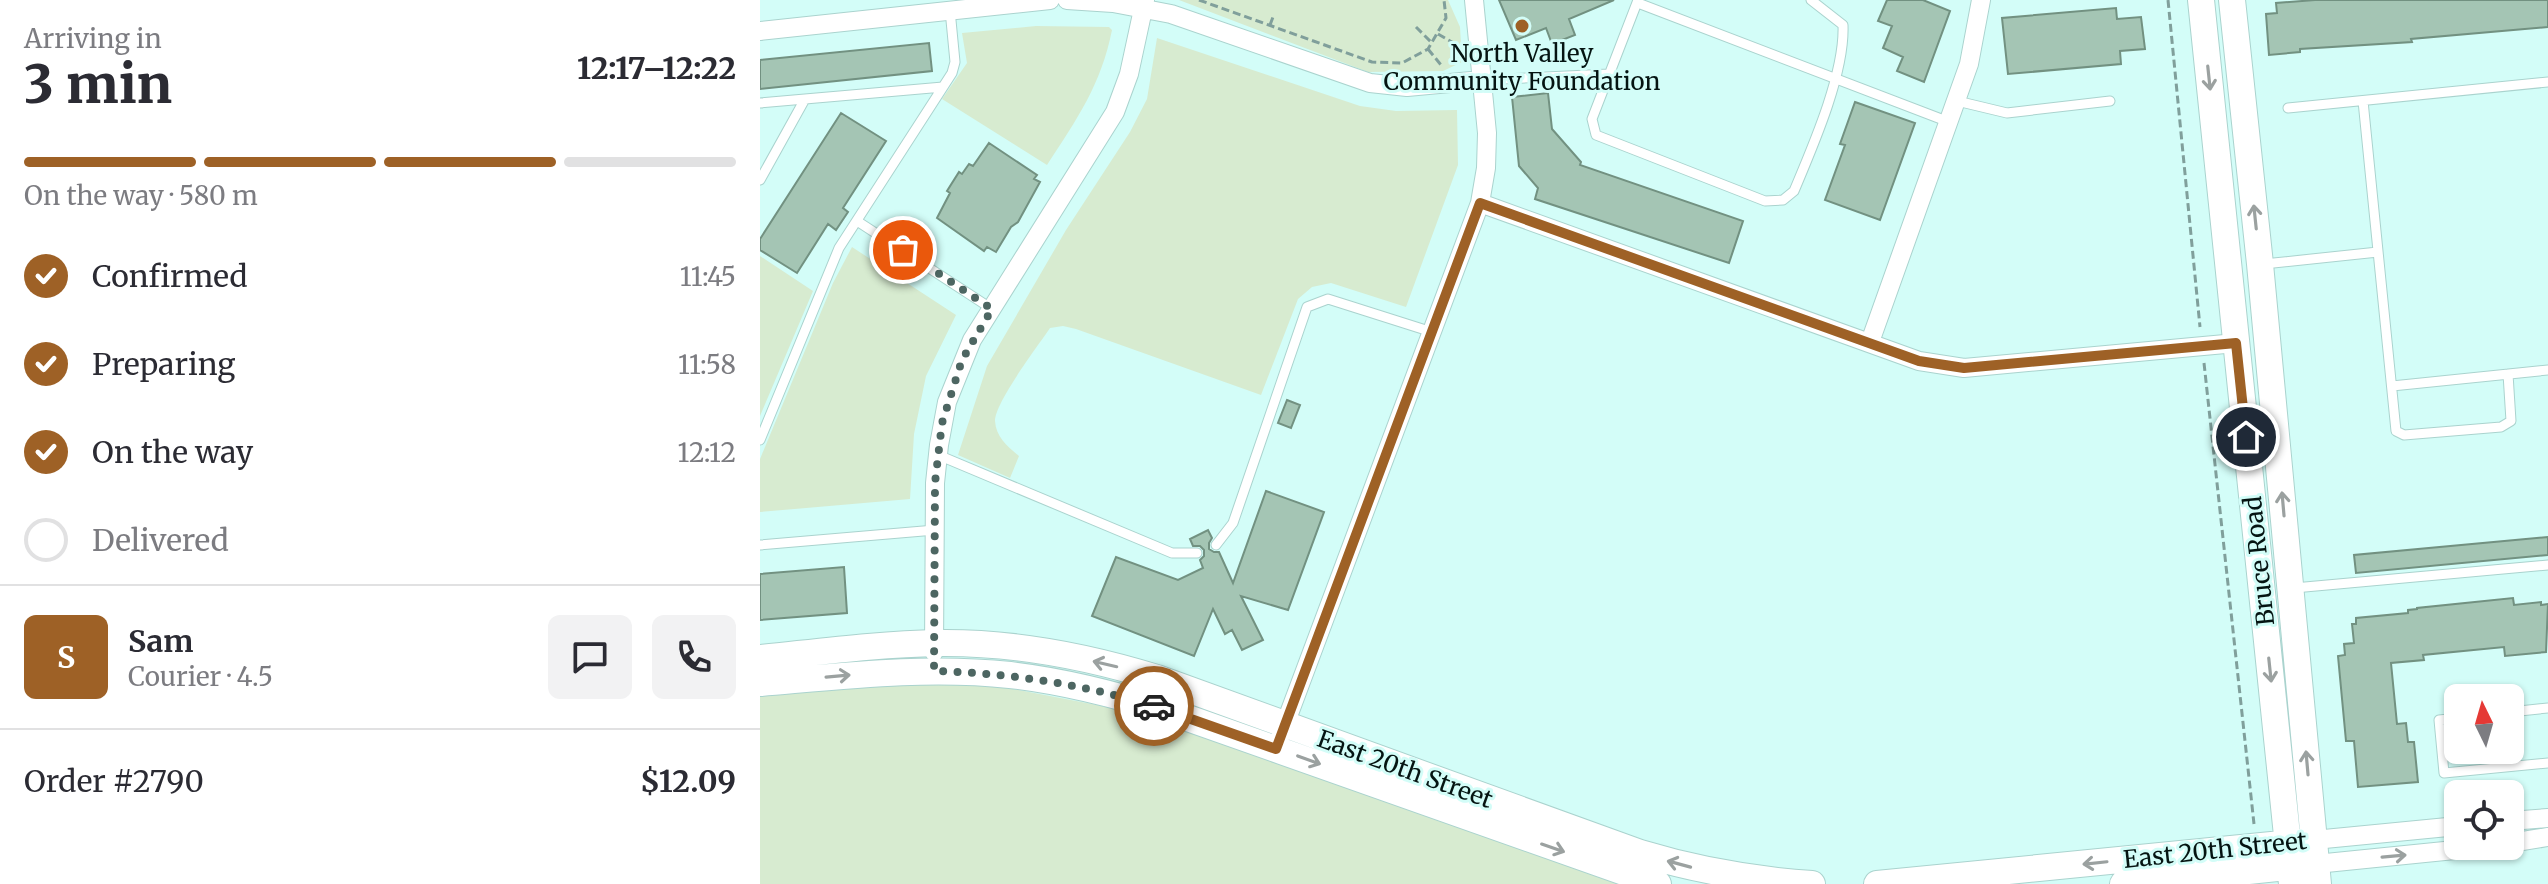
<!DOCTYPE html>
<meta charset="utf-8">
<style>
body{margin:0;font-family:Merriweather,serif;background:#f2f2f3;color:#2b2b33;height:100vh;display:flex;flex-direction:column;font-size:30px;white-space:nowrap}
*{box-sizing:border-box;margin:0}
p{font-size:26px;color:#7c7c81}
.icon{flex:none;width:44px;height:44px;fill:none;stroke:currentColor;stroke-width:2;stroke-linecap:round;stroke-linejoin:round}
.map{position:relative;flex:1;overflow:hidden}
.panel{display:flex;flex-direction:column;background:#fff;width:760px}
.panel>*{flex:none}
.needle{width:52px;rotate:355deg}
.tools{position:absolute;left:1684px;top:684px;display:grid;gap:16px}
.tools a{display:grid;place-items:center;width:80px;height:80px;border-radius:12px;background:#fff;box-shadow:0 2px 6px #0004;font-size:40px}
.pin{position:absolute;display:grid;place-items:center;width:68px;height:68px;color:#fff;margin:-34px;border:4px solid #fff;border-radius:50%;box-shadow:0 2px 8px #0007}
.courier{position:absolute;display:grid;place-items:center;width:80px;height:80px;margin:-40px;border:6px solid #9e6126;border-radius:50%;background:#fff;color:#222;box-shadow:0 2px 10px #0007}
.summary em{font-style:normal;font-weight:800}
.summary div{display:flex;flex-direction:column-reverse}
.summary{display:flex;align-items:center;justify-content:space-between;height:136px;padding:0 24px}
h1{font-size:52px;font-weight:800;line-height:60px}
.bar{display:grid;grid-template-columns:repeat(4,1fr);gap:12px 8px;align-content:center;height:96px;padding:0 24px}
.bar i{height:10px;border-radius:6px;background:#e1e1e2}
.bar .current{background:#9e6126}
.bar p{grid-column:span 4}
.line{display:flex;align-items:center;gap:20px;padding:0 24px;border-top:2px solid #e1e1e2}
.line div{flex:1}
.round{display:grid;place-items:center;flex:none;width:84px;height:84px;border-radius:12px;background:#f2f2f3}
ol{padding:0 24px;list-style:none}
li{display:flex;align-items:center;gap:24px;height:88px}
li p{margin-inline-start:auto}
li .icon{padding:8px;border-radius:50%;background:#9e6126;color:#fff;stroke-width:4}
li:last-child{color:#7c7c81}
li i{width:44px;height:44px;border:4px solid #e1e1e2;border-radius:50%}
main{display:flex;flex:1;min-height:0}
.map>svg:first-child{display:block}
</style>
<main>
<section class="panel">
<div class="summary"><div><h1>3 min</h1><p>Arriving in</p></div><em>12:17–12:22</em></div>
<div class="bar"><i class="current"></i><i class="current"></i><i class="current"></i><i></i><p>On the way · 580 m</p></div>
<ol>
<li><svg class="icon" aria-label="check" viewBox="0 0 24 24"><path d="M5 12l5 5 9-10"/></svg>Confirmed<p>11:45</p></li>
<li><svg class="icon" aria-label="check" viewBox="0 0 24 24"><path d="M5 12l5 5 9-10"/></svg>Preparing<p>11:58</p></li>
<li><svg class="icon" aria-label="check" viewBox="0 0 24 24"><path d="M5 12l5 5 9-10"/></svg>On the way<p>12:12</p></li>
<li><i></i>Delivered</li>
</ol>
<div class="line" style="height:144px"><b class="round" style="background:#9e6126;color:#fff">S</b><div><b>Sam</b><p>Courier · 4.5</p></div><a class="round"><svg class="icon" aria-label="chat" viewBox="0 0 24 24"><path d="M4 5h16v11H9l-5 4z"/></svg></a><a class="round"><svg class="icon" aria-label="phone" viewBox="0 0 24 24"><path d="M5 4h4l2 5-3 2q2 4 5 5l2-3 5 2v4C11 20 4 13 5 4z"/></svg></a></div>
<div class="line" style="height:104px"><div>Order #2790</div><b>$12.09</b></div>
</section>
<div class="map">
<svg width="1788" height="884" viewBox="0 0 1788 884">
<rect width="100%" height="100%" fill="#d3fdf8"/>
<path fill="#d7ebd0" d="M 419,0 L 688,0 L 700,27 L 702,62 L 683,71 L 608,72 Z
M 276,26 L 349,27 L 352,30 C 341,85 317,119 287,165 L 182,99 L 207,63 L 202,33 Z
M 397,38 L 600,106 L 636,111 L 697,110 L 698,165 L 646,307 L 571,283 L 552,287 L 538,299 L 501,395 L 316,329 L 303,326 L 290,328 C 278,346 235,402 235,421 C 236,437 247,446 259,456 L 250,478 L 198,455 L 227,366 L 306,230 L 370,132 L 387,99 Z
M 92,247 L 196,315 L 166,376 L 154,434 L 150,499 L 0,512 L 0,459 L 73,283 Z
M 0,256 L 53,291 L 0,416 Z
M 156,682 L 232,685 L 358,709 L 882,884 L 0,884 L 0,695 Z"/>
<path fill="#a4c5b4" stroke="#729181" stroke-width="2" d="M 739,0 L 854,0 L 809,19 L 815,35 L 792,44 L 786,28 L 756,40 Z
M 1127,0 L 1163,0 L 1190,11 L 1164,82 L 1137,71 L 1143,57 L 1123,48 L 1132,26 L 1118,21 Z
M 1555,0 L 1788,0 L 1788,27 L 1651,39 L 1652,42 L 1540,49 L 1540,52 L 1509,55 L 1506,14 L 1517,13 L 1516,3 Z
M 1356,8 L 1357,19 L 1381,17 L 1385,49 L 1360,51 L 1361,64 L 1248,74 L 1242,18 Z
M 169,43 L 172,71 L 0,89 L 0,60 Z
M 788,93 L 792,129 L 821,162 L 820,165 L 983,221 L 969,263 L 775,199 L 778,188 L 759,166 L 752,97 Z
M 1095,102 L 1155,123 L 1120,220 L 1065,200 L 1085,145 L 1080,144 Z
M 81,113 L 126,141 L 83,208 L 88,212 L 76,230 L 68,224 L 37,273 L 0,250 L 0,239 Z
M 229,143 L 277,175 L 274,179 L 280,182 L 258,222 L 251,227 L 236,252 L 227,247 L 224,251 L 177,218 L 190,193 L 187,191 L 199,172 L 202,174 L 209,164 L 213,166 Z
M 527,400 L 540,405 L 531,428 L 518,423 Z
M 506,491 L 564,512 L 528,610 L 481,596 L 503,640 L 482,650 L 472,630 L 465,634 L 453,609 L 434,656 L 332,616 L 356,557 L 418,580 L 443,568 L 440,560 L 444,556 L 444,550 L 440,546 L 433,546 L 430,539 L 448,530 L 452,538 L 449,543 L 449,549 L 454,552 L 459,552 L 473,583 Z
M 1788,537 L 1788,555 L 1596,573 L 1594,555 Z
M 84,567 L 87,613 L 0,620 L 0,574 Z
M 1753,598 L 1754,605 L 1781,602 L 1781,605 L 1788,604 L 1786,652 L 1745,656 L 1744,647 L 1663,655 L 1664,660 L 1631,663 L 1637,724 L 1646,723 L 1648,742 L 1654,742 L 1658,782 L 1598,787 L 1594,741 L 1586,741 L 1578,656 L 1585,655 L 1584,644 L 1594,643 L 1592,624 L 1596,624 L 1596,618 L 1648,613 L 1648,610 L 1657,609 L 1657,608 Z"/>
<g fill="none" stroke-linecap="round" stroke-linejoin="round">
<defs>
<path id="lane" d="M 878,0 L 832,119 L 836,135 L 1005,201 L 1023,200 L 1034,191 C 1053,146 1085,73 1083,25 L 1051,0
M 878,3 L 1189,122
M 722,80 L 849,74
M 1197,101 L 1247,113 L 1350,101
M 1603,101 L 1636,431 L 1644,435 L 1741,427 L 1751,421 L 1748,374
M 0,103 L 45,99
M 1528,108 L 1788,82
M 0,180 L 45,99 L 183,87
M 97,221 L 232,309
M 1504,264 L 1618,252
M 1632,386 L 1788,370
M 0,440 L 79,248 L 192,73 L 195,62 L 190,10
M 178,455 L 412,553 L 437,553
M 0,545 L 175,530
M 456,545 L 473,523 L 547,307 L 568,299 L 672,332
M 1534,588 L 1788,565
M 1750,712 L 1788,708
M 1698,718 L 1679,720 L 1684,773 L 1788,763"/>
<path id="street" d="M 307,0 L 353,3 L 411,14 L 610,83 L 647,87 L 722,80
M 0,31 L 290,0
M 720,203 L 1159,361 L 1204,368 L 1476,343
M 1110,342 L 1209,64 L 1221,0
M 174,652 L 175,483 L 179,445 L 187,402 L 212,340 L 355,112 L 369,74 L 385,0
M 521,735 L 720,203 L 726,168 L 727,133 L 714,0
M 1750,821 L 1788,818
M 1554,840 L 1698,826
M 1750,843 L 1788,837
M 1556,864 L 1734,846"/>
<path id="secondary" d="M 1441,0 L 1532,884
M 1472,0 L 1500,264 L 1558,884
M 0,658 C 59,652 119,644 178,643 C 252,642 326,656 397,678 L 880,853 C 936,870 993,880 1052,884
M 0,683 C 83,676 166,666 250,675 C 302,681 354,694 405,710 L 898,884
M 1117,884 L 1542,842
M 1363,884 L 1547,865"/>
</defs>
<use href="#lane" stroke="#aad3ce" stroke-width="11"/>
<use href="#street" stroke="#aad3ce" stroke-width="20"/>
<use href="#secondary" stroke="#aad3ce" stroke-width="28"/>
<path stroke="#809f9b" stroke-width="3" stroke-dasharray="8 4" stroke-linecap="butt" d="M 439,0 L 612,62 L 642,63 L 668,49 L 686,18 L 684,0
M 1408,0 L 1440,327
M 510,25 L 513,17
M 656,27 L 672,43
M 678,34 L 697,45 L 697,56 L 692,63
M 668,49 L 681,65
M 1444,363 L 1494,824"/>
<use href="#lane" stroke="#fff" stroke-width="9"/>
<use href="#street" stroke="#fff" stroke-width="18"/>
<use href="#secondary" stroke="#fff" stroke-width="26"/>
</g>
<defs><path id="oneway-shaft" d="M-6 0H5M1.5-3L5.5 0L1.5 3" fill="none" stroke-width="1.6" stroke-linecap="round" stroke-linejoin="round" transform="scale(2)"/></defs>
<g stroke="#9ba1a0">
<use href="#oneway-shaft" transform="translate(1449 78) rotate(84)"/>
<use href="#oneway-shaft" transform="translate(1495 217) rotate(-96)"/>
<use href="#oneway-shaft" transform="translate(1523 504) rotate(-95)"/>
<use href="#oneway-shaft" transform="translate(345 664) rotate(-167)"/>
<use href="#oneway-shaft" transform="translate(1510 670) rotate(84)"/>
<use href="#oneway-shaft" transform="translate(78 676) rotate(-5)"/>
<use href="#oneway-shaft" transform="translate(549 760) rotate(20)"/>
<use href="#oneway-shaft" transform="translate(1547 763) rotate(-95)"/>
<use href="#oneway-shaft" transform="translate(793 848) rotate(19)"/>
<use href="#oneway-shaft" transform="translate(1634 856) rotate(-5)"/>
<use href="#oneway-shaft" transform="translate(1335 863) rotate(174)"/>
<use href="#oneway-shaft" transform="translate(919 864) rotate(-165)"/>
</g>
<g fill="none" stroke-linecap="round" stroke-linejoin="round">
<path stroke="#4d6662" stroke-width="8" stroke-dasharray="0 14.4" d="M 143,250 L 232,309 L 202,360 L 182,423 L 175,483 L 174,671 C 249,673 322,684 394,706"/>
<path stroke="#9e6126" stroke-width="10" d="M 394,706 L 516,749 L 720,203 L 1159,361 L 1204,368 L 1476,343 L 1486,437"/>
</g>
<circle fill="#9e6126" stroke="#d3fdf8" stroke-width="3" cx="762" cy="26" r="8"/>
<g text-anchor="middle" dominant-baseline="central" stroke-width="6" stroke-linejoin="round" paint-order="stroke">
<g font-size="24" fill="#051412" stroke="#d3fdf8">
<text x="762" y="53">North Valley<tspan x="762" dy="28">Community Foundation</tspan></text>
</g>
<g font-size="24" fill="#051412" stroke="#d3fdf8">
<text transform="translate(1499 561) rotate(-96)">Bruce Road</text>
<text transform="translate(645 769) rotate(20)">East 20th Street</text>
<text transform="translate(1455 850) rotate(-6)">East 20th Street</text>
</g>
</g>
</svg>
<div class="tools">
<a><svg class="needle" viewBox="-14 -14 28 28"><path d="M0-13l5 13h-10z" fill="#e53935"/><path d="M0 13l5-13h-10z" fill="#7c7c81"/></svg></a>
<a><svg class="icon" aria-label="locate" viewBox="0 0 24 24"><circle cx="12" cy="12" r="6"/><path d="M12 2v4M12 18v4M2 12h4M18 12h4"/></svg></a>
</div>
<div class="pin" style="left:143px;top:250px;background:#ea580c"><svg class="icon" aria-label="bag" viewBox="0 0 24 24"><path d="M5 8h14l-1 12H6zM9 8a3 3 0 0 1 6 0"/></svg></div>
<div class="pin" style="left:1486px;top:437px;background:#1f2937"><svg class="icon" aria-label="home" viewBox="0 0 24 24"><path d="M3 11l9-7 9 7M6 9v11h12V9"/></svg></div>
<div class="courier" style="left:394px;top:706px"><svg class="icon" aria-label="car" viewBox="0 0 24 24"><path d="M5 17H2v-5l4-1 3-4h7l3 4 3 1v5h-3M9 17h6M6 11h13"/><circle cx="7" cy="17" r="2"/><circle cx="17" cy="17" r="2"/></svg></div>
</div>
</main>
